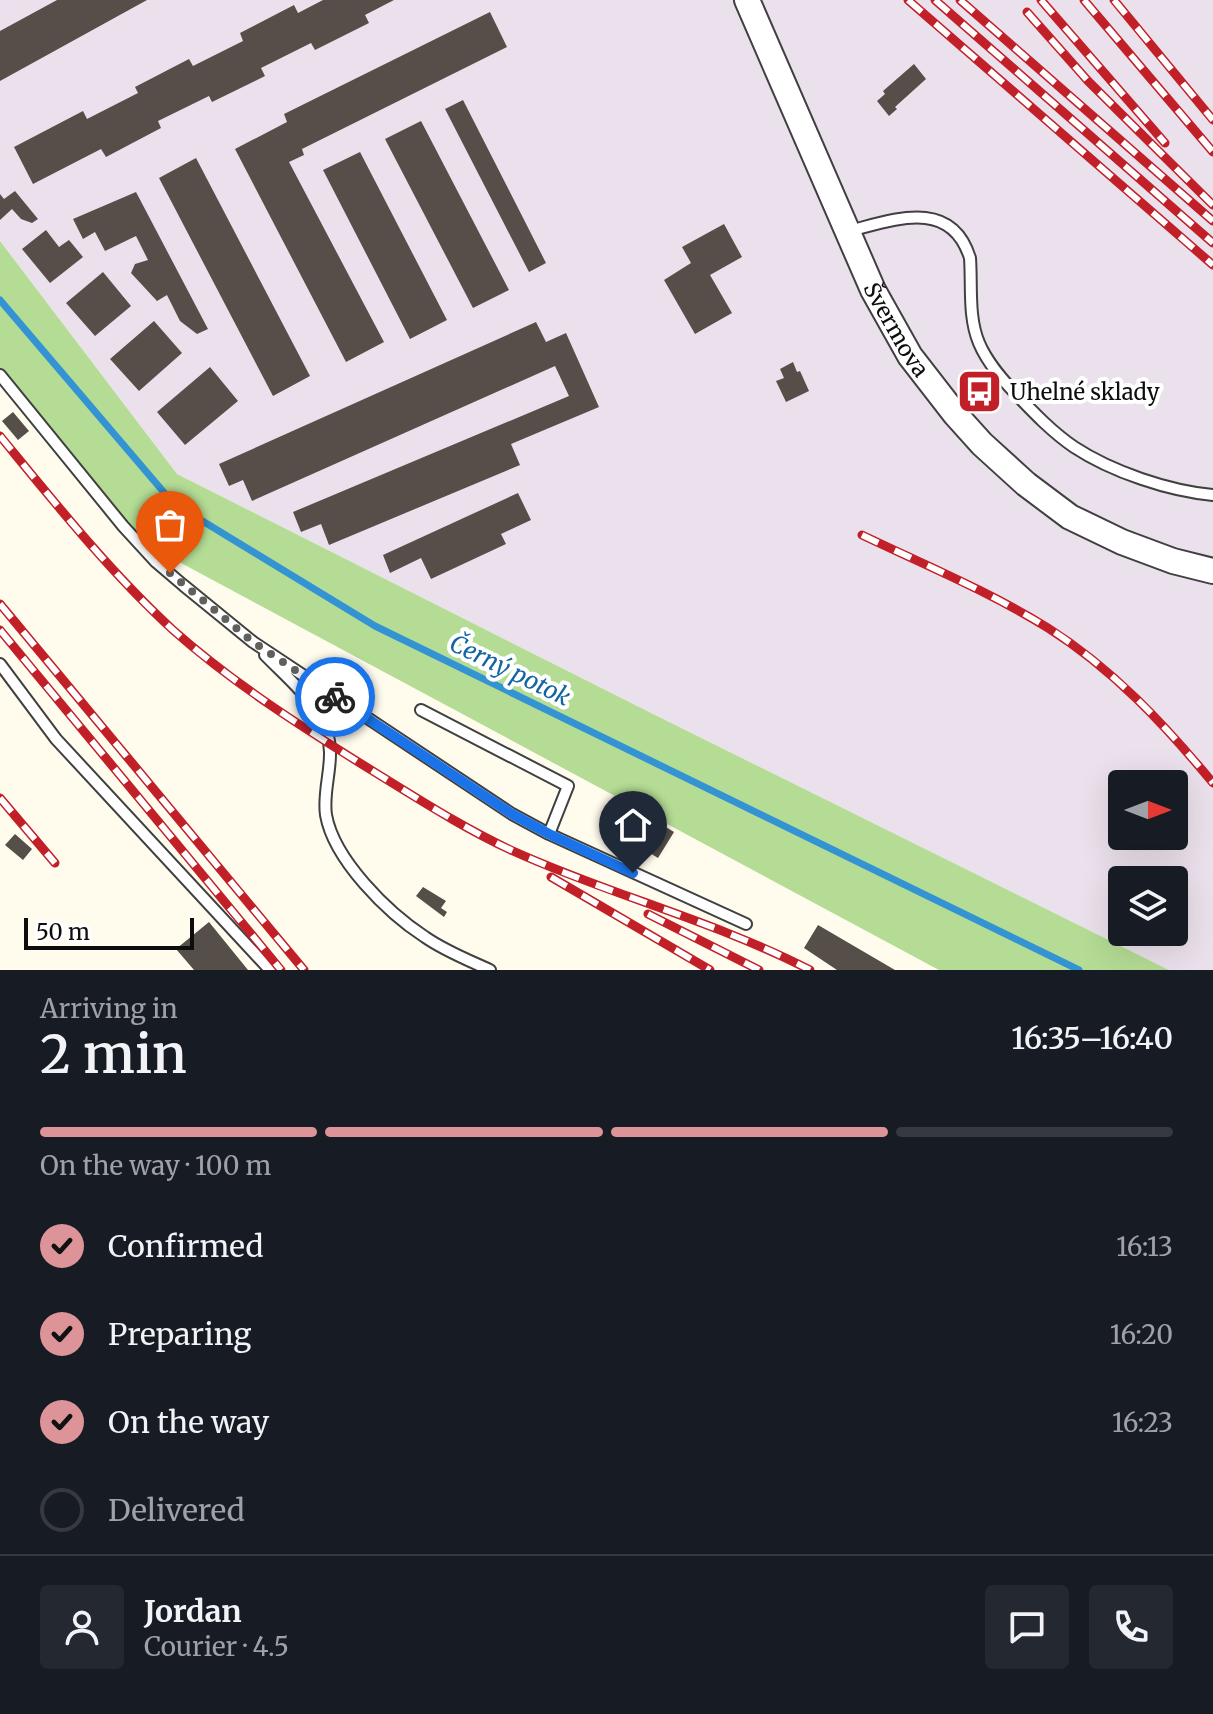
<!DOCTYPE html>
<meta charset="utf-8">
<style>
body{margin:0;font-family:Merriweather,serif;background:#242831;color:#f1f3f6;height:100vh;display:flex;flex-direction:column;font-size:30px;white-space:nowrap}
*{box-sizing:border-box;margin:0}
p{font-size:26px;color:#9ea1a6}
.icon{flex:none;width:44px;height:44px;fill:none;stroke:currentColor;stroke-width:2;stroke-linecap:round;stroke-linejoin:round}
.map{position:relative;height:970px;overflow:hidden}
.details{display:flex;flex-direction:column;background:#171b24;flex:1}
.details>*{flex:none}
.needle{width:52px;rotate:90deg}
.controls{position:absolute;left:1108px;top:770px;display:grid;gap:16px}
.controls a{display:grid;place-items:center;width:80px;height:80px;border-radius:8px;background:#171b24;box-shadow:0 8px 32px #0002;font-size:40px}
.scale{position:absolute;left:24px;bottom:20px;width:170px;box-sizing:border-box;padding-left:8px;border:4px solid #0d0d0d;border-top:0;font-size:22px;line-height:28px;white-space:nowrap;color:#0d0d0d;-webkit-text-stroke:6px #fff;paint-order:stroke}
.pin{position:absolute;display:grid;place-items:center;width:68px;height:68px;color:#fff;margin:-82px -34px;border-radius:50% 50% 50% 0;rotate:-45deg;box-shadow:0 0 8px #0007}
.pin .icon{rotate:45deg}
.courier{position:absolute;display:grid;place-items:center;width:80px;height:80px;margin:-40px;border:6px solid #1a73e8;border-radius:50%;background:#fff;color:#222;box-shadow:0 2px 10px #0007}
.head em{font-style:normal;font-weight:600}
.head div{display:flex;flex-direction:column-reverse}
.head{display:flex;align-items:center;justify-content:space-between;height:136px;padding:0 40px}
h1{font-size:52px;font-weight:600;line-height:60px}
.bar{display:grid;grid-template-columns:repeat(4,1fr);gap:12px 8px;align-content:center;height:96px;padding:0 40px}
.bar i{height:10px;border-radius:6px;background:#363941}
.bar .selected{background:#dc9499}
.bar p{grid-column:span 4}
.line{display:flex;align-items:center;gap:20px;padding:0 40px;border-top:2px solid #363941}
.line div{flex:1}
.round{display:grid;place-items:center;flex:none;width:84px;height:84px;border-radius:8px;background:#242831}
ol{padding:0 40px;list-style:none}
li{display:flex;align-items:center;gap:24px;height:88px}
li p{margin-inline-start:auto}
li .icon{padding:8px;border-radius:50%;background:#dc9499;color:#111;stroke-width:4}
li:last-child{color:#9ea1a6}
li i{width:44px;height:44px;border:4px solid #363941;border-radius:50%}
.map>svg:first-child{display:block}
</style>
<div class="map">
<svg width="1213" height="970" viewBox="0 0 1213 970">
<rect width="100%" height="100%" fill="#fffbed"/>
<path fill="#ebe1ec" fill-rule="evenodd" d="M 0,0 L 1213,0 L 1213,970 L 1169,970 L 653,714 L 177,474 L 0,241 ZM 1122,784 L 1174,784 L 1174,836 L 1122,836 ZM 1122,880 L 1174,880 L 1174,932 L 1122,932 Z"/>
<path fill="#b4dc94" d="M 0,241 L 177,474 L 653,714 L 1169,970 L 939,970 L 142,542 L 0,373 Z"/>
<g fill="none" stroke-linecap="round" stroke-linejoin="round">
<path stroke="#3493d2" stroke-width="7" d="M 0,300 L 173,503 L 375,626 L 1079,970"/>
</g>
<path fill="#564e49" d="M 57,0 L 147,0 L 0,81 L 0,31 Z
M 323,0 L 394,0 L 365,15 L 369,23 L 315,50 L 311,43 L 261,68 L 265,76 L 212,102 L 209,96 L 158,121 L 161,128 L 106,157 L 101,149 L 33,184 L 14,147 L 83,111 L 87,119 L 138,93 L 135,87 L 189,59 L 193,66 L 243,41 L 240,33 L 294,5 L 298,13 Z
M 490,12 L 507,47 L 302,149 L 304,155 L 289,162 L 384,342 L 346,362 L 235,149 L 287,122 L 284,114 Z
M 914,64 L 926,79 L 895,107 L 897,109 L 889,116 L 877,101 L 885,94 L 883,91 Z
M 463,100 L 546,263 L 529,272 L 445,109 Z
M 421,121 L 509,290 L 473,308 L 385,139 Z
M 360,152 L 447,320 L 410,339 L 323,170 Z
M 196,158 L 310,376 L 273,396 L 159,178 Z
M 15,191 L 38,219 L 32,223 L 21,219 L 12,209 L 0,220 L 0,194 L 4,199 Z
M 136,192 L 208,329 L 197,334 L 180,321 L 167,295 L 157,301 L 131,273 L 135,264 L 148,260 L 136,236 L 105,251 L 95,232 L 83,239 L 73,219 Z
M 724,224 L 742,257 L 710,275 L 732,313 L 695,334 L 664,280 L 691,263 L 682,247 Z
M 46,230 L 59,247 L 69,240 L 83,257 L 50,283 L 22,249 Z
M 103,272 L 131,306 L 95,336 L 66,303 Z
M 154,321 L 182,353 L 139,391 L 110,359 Z
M 536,322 L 546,342 L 566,333 L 599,407 L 511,444 L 520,465 L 329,545 L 321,524 L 301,532 L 293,512 L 569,396 L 555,366 L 252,501 L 243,480 L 229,486 L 219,464 Z
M 793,362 L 797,372 L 800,371 L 809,391 L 786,402 L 776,381 L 784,378 L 780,369 Z
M 210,367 L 238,401 L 185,445 L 157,412 Z
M 13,412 L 29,431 L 18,440 L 2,421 Z
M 518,493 L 531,520 L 501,534 L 506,544 L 431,579 L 421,558 L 390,573 L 383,555 Z
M 630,805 L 674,832 L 658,858 L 614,831 Z
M 15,834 L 32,849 L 23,860 L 5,845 Z
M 423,887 L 446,901 L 441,908 L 447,912 L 444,917 L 416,896 Z
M 209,922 L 248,970 L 194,970 L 176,949 Z
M 818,925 L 895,970 L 837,970 L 804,948 Z"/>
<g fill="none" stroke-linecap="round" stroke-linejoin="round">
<defs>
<path id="service" d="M 849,231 C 893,220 951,197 970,258 C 972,286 968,317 979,343 C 987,362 1001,378 1015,393 C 1033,412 1052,432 1074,447 C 1112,472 1169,491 1213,495
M 0,375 L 123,526 L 156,562 L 183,585 L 253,642 L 512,814 L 549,834 L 746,924
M 265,655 C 292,683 331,712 330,754 C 330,775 323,795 326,815 C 334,860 388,913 425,937 C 445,951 468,960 490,970
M 0,664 L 56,739 L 270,970
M 421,710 L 568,786 L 549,834"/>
<g id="tertiary">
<path id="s1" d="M 747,0 L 873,290 L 910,356 L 955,414 L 982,444 L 1026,484 L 1070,517 L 1122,542 L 1173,561 L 1213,571"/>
</g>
</defs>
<use href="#service" stroke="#404040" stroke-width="14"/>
<use href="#tertiary" stroke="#404040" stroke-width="28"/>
<use href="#service" stroke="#fff" stroke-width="10"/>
<use href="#tertiary" stroke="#fff" stroke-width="24"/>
<defs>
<path id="rail" d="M 908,0 L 1213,265
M 935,0 L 1213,243
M 960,0 L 1213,221
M 1041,0 L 1165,143
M 1084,0 L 1213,152
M 1114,0 L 1213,120
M 1027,12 L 1088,81 L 1213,205
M 0,436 C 55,503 109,571 173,630 C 235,685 305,729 376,773 C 420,800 465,829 513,851 C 610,895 715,921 810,970
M 862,535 C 925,565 990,592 1048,628 C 1113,669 1165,725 1213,783
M 0,604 L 304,970
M 0,630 L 281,970
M 0,798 L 55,863
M 551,877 L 710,970
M 648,914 L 759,970"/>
</defs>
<use href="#rail" stroke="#c22028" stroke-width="9"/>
<use href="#rail" stroke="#fff" stroke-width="6" stroke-dasharray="18" stroke-linecap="butt"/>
</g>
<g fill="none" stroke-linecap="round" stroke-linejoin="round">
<path stroke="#62605b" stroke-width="8" stroke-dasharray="0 14.4" d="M 170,573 L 253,642 L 335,697"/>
<path stroke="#1a73e8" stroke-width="10" d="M 335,697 L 512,814 L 549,834 L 633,873"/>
</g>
<defs>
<symbol id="bus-square" viewBox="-11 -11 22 22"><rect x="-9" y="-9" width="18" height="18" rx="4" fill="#c22028" stroke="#fff"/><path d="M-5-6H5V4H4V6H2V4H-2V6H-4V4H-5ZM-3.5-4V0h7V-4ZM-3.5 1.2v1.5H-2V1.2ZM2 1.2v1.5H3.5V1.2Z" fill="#fff"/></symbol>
</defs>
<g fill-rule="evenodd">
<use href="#bus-square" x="954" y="366" width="51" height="51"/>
</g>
<g text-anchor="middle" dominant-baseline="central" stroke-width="8" stroke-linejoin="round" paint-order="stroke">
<g font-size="22" fill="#0d0d0d" stroke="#fff">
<text stroke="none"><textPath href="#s1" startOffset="362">Švermova</textPath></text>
</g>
<g font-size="22" fill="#0d0d0d" stroke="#fff" text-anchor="start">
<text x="1010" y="392">Uhelné sklady</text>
</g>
<g font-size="24" font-style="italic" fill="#1264a3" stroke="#fff">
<text transform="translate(510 670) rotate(26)">Černý potok</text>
</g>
</g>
</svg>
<div class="controls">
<a><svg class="needle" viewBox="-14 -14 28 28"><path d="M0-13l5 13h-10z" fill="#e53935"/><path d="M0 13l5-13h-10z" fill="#9ea1a6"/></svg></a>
<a><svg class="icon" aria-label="layers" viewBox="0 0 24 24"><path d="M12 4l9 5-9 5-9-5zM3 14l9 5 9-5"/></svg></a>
</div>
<div class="scale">50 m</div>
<div class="pin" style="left:170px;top:573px;background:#ea580c"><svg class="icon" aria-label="bag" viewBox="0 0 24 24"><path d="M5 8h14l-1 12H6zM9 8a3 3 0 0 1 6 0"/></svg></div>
<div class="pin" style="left:633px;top:873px;background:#1f2937"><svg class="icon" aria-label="home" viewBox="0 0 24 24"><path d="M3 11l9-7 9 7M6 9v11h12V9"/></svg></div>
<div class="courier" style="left:335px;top:697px"><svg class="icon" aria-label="bike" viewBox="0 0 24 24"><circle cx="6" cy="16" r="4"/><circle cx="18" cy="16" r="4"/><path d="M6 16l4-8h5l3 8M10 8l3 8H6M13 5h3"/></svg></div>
</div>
<section class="details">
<div class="head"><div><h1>2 min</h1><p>Arriving in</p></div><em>16:35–16:40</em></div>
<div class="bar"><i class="selected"></i><i class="selected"></i><i class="selected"></i><i></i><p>On the way · 100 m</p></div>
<ol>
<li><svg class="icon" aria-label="check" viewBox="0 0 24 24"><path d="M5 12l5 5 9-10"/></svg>Confirmed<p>16:13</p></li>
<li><svg class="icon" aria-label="check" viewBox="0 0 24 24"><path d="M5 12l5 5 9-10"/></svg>Preparing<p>16:20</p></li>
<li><svg class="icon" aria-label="check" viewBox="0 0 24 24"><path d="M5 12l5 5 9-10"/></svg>On the way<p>16:23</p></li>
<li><i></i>Delivered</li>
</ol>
<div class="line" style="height:144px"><a class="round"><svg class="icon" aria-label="person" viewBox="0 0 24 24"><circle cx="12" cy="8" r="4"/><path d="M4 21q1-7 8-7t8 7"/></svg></a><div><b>Jordan</b><p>Courier · 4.5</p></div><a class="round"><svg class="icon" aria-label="chat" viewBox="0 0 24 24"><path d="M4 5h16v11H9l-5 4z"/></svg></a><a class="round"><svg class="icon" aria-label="phone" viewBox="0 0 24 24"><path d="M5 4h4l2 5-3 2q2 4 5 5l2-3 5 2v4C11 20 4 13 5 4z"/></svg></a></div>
</section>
